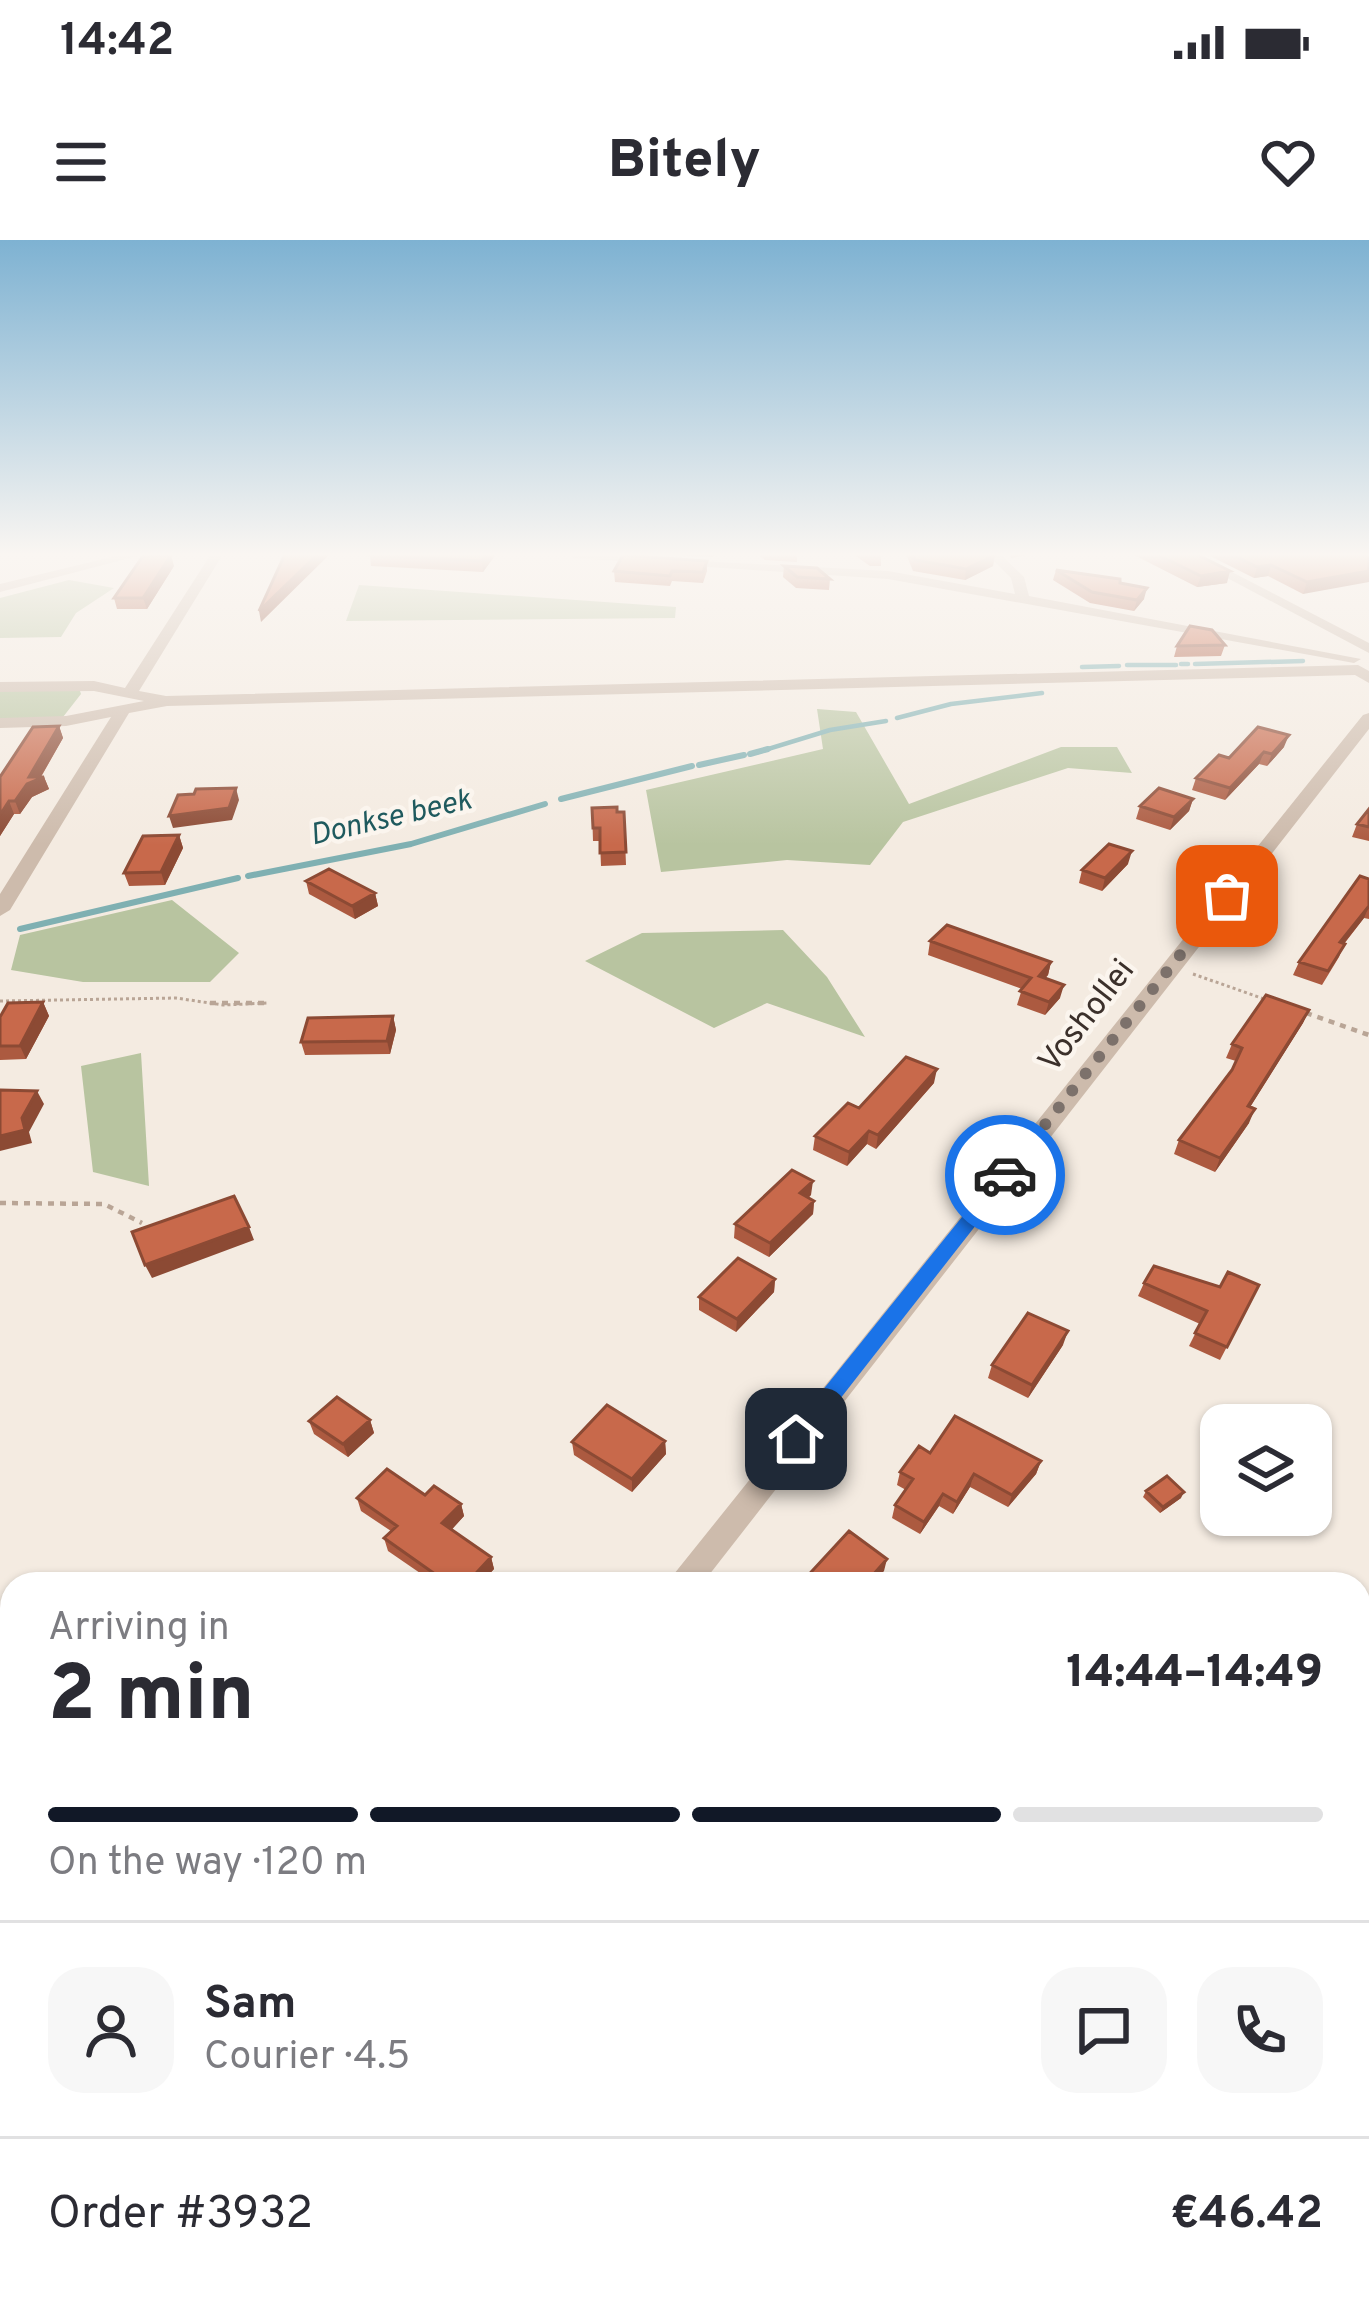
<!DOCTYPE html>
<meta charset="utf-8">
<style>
body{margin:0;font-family:Overpass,sans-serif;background:#f7f7f7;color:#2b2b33;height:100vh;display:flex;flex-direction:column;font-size:45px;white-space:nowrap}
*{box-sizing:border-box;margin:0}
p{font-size:39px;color:#7c7c81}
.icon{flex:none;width:66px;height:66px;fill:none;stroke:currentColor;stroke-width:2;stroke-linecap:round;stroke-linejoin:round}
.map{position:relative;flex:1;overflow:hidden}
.details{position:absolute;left:0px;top:1332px;width:1371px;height:747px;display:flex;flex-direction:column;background:#fff;border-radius:36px 36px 0 0;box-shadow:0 3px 9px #0004}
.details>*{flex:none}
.fabs{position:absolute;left:1200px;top:1164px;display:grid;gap:24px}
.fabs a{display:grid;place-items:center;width:132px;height:132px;border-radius:24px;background:#fff;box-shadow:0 3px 9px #0004;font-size:60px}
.pin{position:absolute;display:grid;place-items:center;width:102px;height:102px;color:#fff;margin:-51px;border-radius:24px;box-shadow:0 6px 18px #0006}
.courier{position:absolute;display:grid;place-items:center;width:120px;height:120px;margin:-60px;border:9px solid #1a73e8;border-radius:50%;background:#fff;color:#222;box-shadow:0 3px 15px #0007}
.summary em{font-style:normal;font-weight:800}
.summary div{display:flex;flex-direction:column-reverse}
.summary{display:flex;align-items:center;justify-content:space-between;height:204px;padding:0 48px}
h1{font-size:78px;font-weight:800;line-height:90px}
.bar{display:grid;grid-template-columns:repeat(4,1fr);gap:18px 12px;align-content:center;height:144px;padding:0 48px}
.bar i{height:15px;border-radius:9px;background:#e1e1e2}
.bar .selected{background:#111827}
.bar p{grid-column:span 4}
.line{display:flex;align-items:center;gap:30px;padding:0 48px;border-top:3px solid #e1e1e2}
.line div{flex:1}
.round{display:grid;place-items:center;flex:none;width:126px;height:126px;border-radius:36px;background:#f7f7f7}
.status{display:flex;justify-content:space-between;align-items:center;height:84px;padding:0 60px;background:#fff;direction:ltr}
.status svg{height:33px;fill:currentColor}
header{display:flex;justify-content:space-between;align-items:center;height:156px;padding:0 48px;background:#fff;font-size:54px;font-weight:800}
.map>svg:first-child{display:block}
</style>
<div class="status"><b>14:42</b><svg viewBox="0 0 49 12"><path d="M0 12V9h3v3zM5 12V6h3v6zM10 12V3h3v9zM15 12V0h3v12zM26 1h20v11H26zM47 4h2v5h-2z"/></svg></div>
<header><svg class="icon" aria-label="menu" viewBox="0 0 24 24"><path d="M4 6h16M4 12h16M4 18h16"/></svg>Bitely<svg class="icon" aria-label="heart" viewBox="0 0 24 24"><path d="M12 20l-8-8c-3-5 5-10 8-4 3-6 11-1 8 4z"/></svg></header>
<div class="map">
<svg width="1369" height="2078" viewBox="0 0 1369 2078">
<rect width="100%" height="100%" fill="#f4ebe1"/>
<path fill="#b8c4a0" d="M 69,340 L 114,348 L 76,373 L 61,397 L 0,398 L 0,358 Z
M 359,345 L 676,367 L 675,378 L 346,381 Z
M 0,450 L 80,451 L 81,454 L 63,477 L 0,481 Z
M 817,469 L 856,472 L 909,564 L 1061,507 L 1117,507 L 1132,533 L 1068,528 L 903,582 L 870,625 L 787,620 L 661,632 L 646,550 L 823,509 Z
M 172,660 L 239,713 L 210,742 L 83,742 L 11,730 L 20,695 Z
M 783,690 L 827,737 L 865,797 L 767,763 L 714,788 L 585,721 L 642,693 Z
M 141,813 L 149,946 L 93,932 L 81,826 Z
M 113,2067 L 234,2067 L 230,2078 L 114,2078 Z"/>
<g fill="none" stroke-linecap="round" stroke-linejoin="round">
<path stroke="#7fb0b2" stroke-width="4.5" d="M 1181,424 L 1188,424
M 1195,424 L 1303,421
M 1127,425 L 1176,425
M 1082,427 L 1119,426
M 897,478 L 951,464 L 1042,453
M 758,512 L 830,490 L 886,481"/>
<path stroke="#7fb0b2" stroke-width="6" d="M 750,514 L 768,509
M 699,525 L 744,515
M 561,559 L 692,526
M 248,636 L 411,604 L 545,564
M 20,689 L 238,638"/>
<path stroke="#b9a596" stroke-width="3" stroke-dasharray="3 3" stroke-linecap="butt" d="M 1193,734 L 1267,760
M 0,761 L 176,758 L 223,765 L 268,763"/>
<path stroke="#b9a596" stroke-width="4.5" stroke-dasharray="6 6" stroke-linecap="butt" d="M 210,763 L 267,763
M 1306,773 L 1369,795
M 0,963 L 104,964 L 142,983"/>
<path stroke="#b9a596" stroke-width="8" stroke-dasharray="9 9" stroke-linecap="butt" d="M 1046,2067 L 1050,2078
M 11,2078 L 20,2067
M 440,2078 L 467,2067"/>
<path fill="#cdbbac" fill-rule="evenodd" d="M 124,314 L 145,314 L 0,352 L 0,344 Z
M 211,314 L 223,314 L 139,451 L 166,456 L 1358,425 L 1369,431 L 1369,443 L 1355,435 L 167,466 L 129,473 L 10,670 L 0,676 L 0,654 L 111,477 L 66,486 L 0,488 L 0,478 L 66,476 L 144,461 L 94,451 L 0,452 L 0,442 L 94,441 L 125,448 Z
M 568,314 L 888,331 L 1015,354 L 1011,338 L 987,314 L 1000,314 L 1024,337 L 1029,356 L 1361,419 L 1354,423 L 888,339 L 574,318 Z
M 1182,314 L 1197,314 L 1369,403 L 1369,413 Z
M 1369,473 L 1369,489 L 702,1344 L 666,1344 L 1363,475 Z"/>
<path fill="#cdbbac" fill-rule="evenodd" d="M 1369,1661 L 1369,1705 L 1359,1709 L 1359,1665 Z
M 63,2067 L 115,2067 L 114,2078 L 62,2078 Z
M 232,2067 L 284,2067 L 281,2078 L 229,2078 Z
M 323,2067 L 406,2067 L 402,2078 L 319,2078 Z"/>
</g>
<path fill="#ac5a40" d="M 496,314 L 483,332 L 371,326 L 370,315 Z
M 649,314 L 715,314 L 713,317 Z
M 758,314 L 797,314 L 797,322 L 765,320 Z
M 853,314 L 881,314 L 881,326 L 870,326 Z
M 906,314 L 994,314 L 993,326 L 965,340 L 913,331 Z
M 1132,314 L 1196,314 L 1227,343 L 1197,347 Z
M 1206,314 L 1369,314 L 1303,354 L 1268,336 L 1254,338 Z
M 707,321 L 707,331 L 703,343 L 672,341 L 670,346 L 615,342 L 614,331 Z
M 174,326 L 147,369 L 117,369 L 114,358 Z
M 784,326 L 830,339 L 829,350 L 796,348 L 783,337 Z
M 1056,330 L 1120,343 L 1144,359 L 1134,371 L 1090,363 L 1053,340 Z
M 1225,405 L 1221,416 L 1174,417 L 1177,406 Z
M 59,486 L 63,498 L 41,537 L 44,537 L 49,549 L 32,557 L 20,574 L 14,574 L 0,596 L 0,537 Z
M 1284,507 L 1267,526 L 1259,524 L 1225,560 L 1192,550 L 1196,538 L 1229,518 Z
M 1193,559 L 1189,571 L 1170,590 L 1136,579 L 1140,566 Z
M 592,568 L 624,572 L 626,625 L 601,626 L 600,601 L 593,601 Z
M 1369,569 L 1369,601 L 1352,597 L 1357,584 Z
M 179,595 L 183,608 L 165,645 L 129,646 L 124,633 Z
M 1128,624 L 1102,651 L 1079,643 L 1082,630 Z
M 1369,639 L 1369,679 L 1364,678 L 1344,704 L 1339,717 L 1322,745 L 1293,735 L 1299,722 Z
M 306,641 L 375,653 L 378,666 L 355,679 L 309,654 Z
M 930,701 L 1051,722 L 1048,735 L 1045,738 L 1060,758 L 1045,775 L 1017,765 L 1022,749 L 928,715 Z
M 43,762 L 49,776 L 26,819 L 0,820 L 0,777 Z
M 1309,770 L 1303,783 L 1250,867 L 1249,883 L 1215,932 L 1174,914 L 1179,900 L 1232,830 L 1236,821 L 1226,818 L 1232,804 Z
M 393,776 L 396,790 L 390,814 L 305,815 L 301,802 Z
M 934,843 L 876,909 L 867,904 L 847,926 L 813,910 L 815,896 L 859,868 Z
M 811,955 L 808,958 L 814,961 L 813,974 L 769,1017 L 734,998 L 735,984 Z
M 775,1039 L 774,1052 L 736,1092 L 699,1070 L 699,1057 Z
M 1144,1043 L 1220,1047 L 1259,1045 L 1220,1120 L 1189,1106 L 1200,1084 L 1138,1056 Z
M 1063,1105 L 1028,1158 L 988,1138 L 992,1125 Z
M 370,1180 L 374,1193 L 348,1217 L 314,1194 L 309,1181 Z
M 665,1201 L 666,1214 L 632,1252 L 574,1215 L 572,1202 Z
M 930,1213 L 1041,1221 L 1036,1234 L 1008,1267 L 970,1247 L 953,1274 L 939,1266 L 920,1294 L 892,1278 L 895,1265 L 906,1250 L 897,1245 L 900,1232 Z
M 1146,1251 L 1181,1258 L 1160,1273 L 1143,1257 Z
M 425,1255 L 461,1264 L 464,1276 L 452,1289 L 491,1317 L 494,1329 L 480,1344 L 436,1344 L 388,1311 L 384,1298 L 391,1291 L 361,1271 L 357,1258 Z
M 1183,2067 L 1359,2067 L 1369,2078 L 1188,2078 Z"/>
<path fill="#8c4a34" d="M 318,314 L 330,314 L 261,382 L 259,371 Z
M 487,314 L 496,314 L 483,332 L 482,321 Z
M 1011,314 L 1033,314 L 1011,318 Z
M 171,315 L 174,326 L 147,369 L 143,358 Z
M 995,315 L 993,326 L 965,340 L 966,329 Z
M 1271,325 L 1268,336 L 1254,338 L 1257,327 Z
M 1230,331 L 1227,343 L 1197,347 L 1201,336 Z
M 1369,331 L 1369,342 L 1303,354 L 1307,342 Z
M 1147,348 L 1144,359 L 1134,371 L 1137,360 Z
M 59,486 L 63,498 L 40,538 L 44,537 L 49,549 L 32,557 L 20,574 L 15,561 Z
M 1289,495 L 1284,507 L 1267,526 L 1272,514 Z
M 1264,512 L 1259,524 L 1225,560 L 1230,548 Z
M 236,548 L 239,560 L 232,580 L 173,588 L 169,576 Z
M 1193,559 L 1189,571 L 1170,590 L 1174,577 Z
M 9,561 L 14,574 L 0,596 L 0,575 Z
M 179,595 L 183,608 L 165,645 L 161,632 Z
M 1132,611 L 1128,624 L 1102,651 L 1105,638 Z
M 375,653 L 378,666 L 355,679 L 352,666 Z
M 1369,666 L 1364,678 L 1334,716 L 1340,702 Z
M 1051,722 L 1048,735 L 1035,749 L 1039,736 Z
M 1064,745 L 1060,758 L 1045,775 L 1049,762 Z
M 43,762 L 49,776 L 26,819 L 20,806 Z
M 1309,770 L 1303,783 L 1242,880 L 1248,866 Z
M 393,776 L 396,790 L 390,814 L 387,801 Z
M 937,829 L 934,843 L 876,909 L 878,895 Z
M 37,851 L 44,864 L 29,892 L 32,903 L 0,911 L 0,896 L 22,878 Z
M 1255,869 L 1249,883 L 1215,932 L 1220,918 Z
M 869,891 L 867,904 L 847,926 L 849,912 Z
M 813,941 L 811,955 L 798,967 L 800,953 Z
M 814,961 L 813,974 L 769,1017 L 770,1003 Z
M 249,987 L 254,1000 L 152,1038 L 145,1025 Z
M 775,1039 L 774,1052 L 736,1092 L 737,1079 Z
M 1068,1091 L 1063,1105 L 1028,1158 L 1032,1145 Z
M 370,1180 L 374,1193 L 348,1217 L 343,1204 Z
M 665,1201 L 666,1214 L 632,1252 L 632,1239 Z
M 1041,1221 L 1036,1234 L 1008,1267 L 1012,1255 Z
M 974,1234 L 970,1247 L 953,1274 L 957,1262 Z
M 1184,1252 L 1181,1258 L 1160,1273 L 1163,1267 Z
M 943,1254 L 939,1266 L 920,1294 L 924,1282 Z
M 461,1264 L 464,1276 L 446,1296 L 442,1283 Z
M 491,1317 L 494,1329 L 480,1344 L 466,1344 Z
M 887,1319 L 884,1331 L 873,1344 L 865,1344 Z
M 12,1901 L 12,1921 L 0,1934 L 0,1914 Z"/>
<path fill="#c8694b" stroke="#8c4a34" stroke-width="3" d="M 285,314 L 318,314 L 259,371 Z
M 371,314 L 487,314 L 482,321 L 370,315 Z
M 912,314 L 994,314 L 995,315 L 966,329 L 915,320 Z
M 1156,314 L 1196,314 L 1230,331 L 1201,336 Z
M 1231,314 L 1369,314 L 1369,331 L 1307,342 L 1271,325 L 1257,327 Z
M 171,315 L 143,358 L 114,358 L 143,316 Z
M 623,315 L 707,321 L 703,332 L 672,331 L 670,336 L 614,331 Z
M 784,326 L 817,328 L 830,339 L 797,337 Z
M 1056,330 L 1120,339 L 1120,343 L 1147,348 L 1137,360 L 1092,352 Z
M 1190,386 L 1212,390 L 1225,405 L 1177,406 Z
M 59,486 L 29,537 L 44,537 L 27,544 L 15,561 L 9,561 L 0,575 L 0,537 L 33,487 Z
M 1258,487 L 1289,495 L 1272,514 L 1264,512 L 1230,548 L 1196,538 L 1219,515 L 1229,518 Z
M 236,548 L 229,568 L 169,576 L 178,555 L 194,554 L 196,549 Z
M 1159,548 L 1193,559 L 1174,577 L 1140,566 Z
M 617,567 L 617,572 L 624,572 L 626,612 L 600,613 L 600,588 L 593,588 L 592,568 Z
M 1369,569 L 1369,587 L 1357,584 Z
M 179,595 L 161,632 L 124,633 L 143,596 Z
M 1109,604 L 1132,611 L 1105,638 L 1082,630 Z
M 329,629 L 375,653 L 352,666 L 306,641 Z
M 1360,636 L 1369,639 L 1369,666 L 1340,702 L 1345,704 L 1328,731 L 1299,722 Z
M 947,685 L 1051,722 L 1039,736 L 1064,745 L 1049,762 L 1020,751 L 1031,738 L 930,701 Z
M 1266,755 L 1309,770 L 1248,866 L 1255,869 L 1220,918 L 1179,900 L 1232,830 L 1242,808 L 1232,804 Z
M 43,762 L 20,806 L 0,806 L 0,777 L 8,763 Z
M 393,776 L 387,801 L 301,802 L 308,778 Z
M 906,817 L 937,829 L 878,895 L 869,891 L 849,912 L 815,896 L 848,863 L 859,868 Z
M 0,850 L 37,851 L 22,878 L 25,890 L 0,896 Z
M 792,930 L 813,941 L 800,953 L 814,961 L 770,1003 L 735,984 Z
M 234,956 L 249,987 L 145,1025 L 132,992 Z
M 738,1018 L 775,1039 L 737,1079 L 699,1057 Z
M 1154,1026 L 1220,1047 L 1228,1032 L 1259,1045 L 1227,1107 L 1195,1093 L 1207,1071 L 1144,1043 Z
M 1028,1073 L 1068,1091 L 1032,1145 L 992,1125 Z
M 337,1157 L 370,1180 L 343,1204 L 309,1181 Z
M 607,1165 L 665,1201 L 632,1239 L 572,1202 Z
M 955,1176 L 1041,1221 L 1012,1255 L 974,1234 L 957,1262 L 943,1254 L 924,1282 L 895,1265 L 913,1239 L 900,1232 L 919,1206 L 930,1213 Z
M 387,1229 L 425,1255 L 434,1246 L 461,1264 L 442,1283 L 491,1317 L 466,1344 L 449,1344 L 384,1298 L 397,1286 L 357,1258 Z
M 1167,1236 L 1184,1252 L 1163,1267 L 1146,1251 Z
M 849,1291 L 887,1319 L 865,1344 L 801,1343 Z
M 12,1820 L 12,1901 L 0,1914 L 0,1833 Z
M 1359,1952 L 1369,1971 L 1369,2078 L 1199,2078 L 1194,2067 L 1359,2067 Z"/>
<linearGradient id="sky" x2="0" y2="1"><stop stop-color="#7eb2d2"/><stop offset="0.52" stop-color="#faf6f2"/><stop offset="1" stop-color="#faf6f2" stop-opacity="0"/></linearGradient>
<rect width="1369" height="605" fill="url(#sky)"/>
<path fill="#1a73e8" d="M 1005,929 L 1012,931 L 1012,939 L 804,1205 L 789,1205 L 789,1192 L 999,931 Z"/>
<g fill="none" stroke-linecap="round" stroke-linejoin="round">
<path stroke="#7c716b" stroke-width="12" stroke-dasharray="0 21.6" d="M 1005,935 L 1227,656"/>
</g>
<g text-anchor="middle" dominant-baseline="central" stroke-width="9" stroke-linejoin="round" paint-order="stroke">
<g font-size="30" font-style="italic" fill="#1f5a5e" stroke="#fbf5ee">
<text transform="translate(391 579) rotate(-13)">Donkse beek</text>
</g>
<g font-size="33" fill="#3b302b" stroke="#fbf5ee">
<text transform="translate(1088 777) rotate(-52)">Voshollei</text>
</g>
</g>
</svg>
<div class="fabs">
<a><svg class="icon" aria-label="layers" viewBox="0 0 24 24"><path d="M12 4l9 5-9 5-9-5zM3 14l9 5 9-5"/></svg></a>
</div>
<div class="pin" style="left:1227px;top:656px;background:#ea580c"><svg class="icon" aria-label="bag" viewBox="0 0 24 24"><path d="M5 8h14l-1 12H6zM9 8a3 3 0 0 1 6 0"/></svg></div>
<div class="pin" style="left:796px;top:1199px;background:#1f2937"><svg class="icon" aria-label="home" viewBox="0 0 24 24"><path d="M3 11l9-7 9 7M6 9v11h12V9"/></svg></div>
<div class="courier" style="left:1005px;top:935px"><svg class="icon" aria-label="car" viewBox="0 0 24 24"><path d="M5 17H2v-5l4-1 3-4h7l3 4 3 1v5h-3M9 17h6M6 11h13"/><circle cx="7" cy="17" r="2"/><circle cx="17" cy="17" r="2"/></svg></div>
<section class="details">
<div class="summary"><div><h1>2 min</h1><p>Arriving in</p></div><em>14:44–14:49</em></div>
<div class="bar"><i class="selected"></i><i class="selected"></i><i class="selected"></i><i></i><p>On the way · 120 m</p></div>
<div class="line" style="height:216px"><a class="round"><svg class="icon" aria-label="person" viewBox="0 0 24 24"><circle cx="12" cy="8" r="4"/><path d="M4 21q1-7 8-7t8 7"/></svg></a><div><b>Sam</b><p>Courier · 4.5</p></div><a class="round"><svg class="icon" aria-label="chat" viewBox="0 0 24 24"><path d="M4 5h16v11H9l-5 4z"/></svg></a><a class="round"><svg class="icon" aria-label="phone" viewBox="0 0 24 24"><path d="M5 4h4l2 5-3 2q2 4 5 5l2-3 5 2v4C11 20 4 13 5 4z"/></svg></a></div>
<div class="line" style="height:156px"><div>Order #3932</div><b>€46.42</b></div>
</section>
</div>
